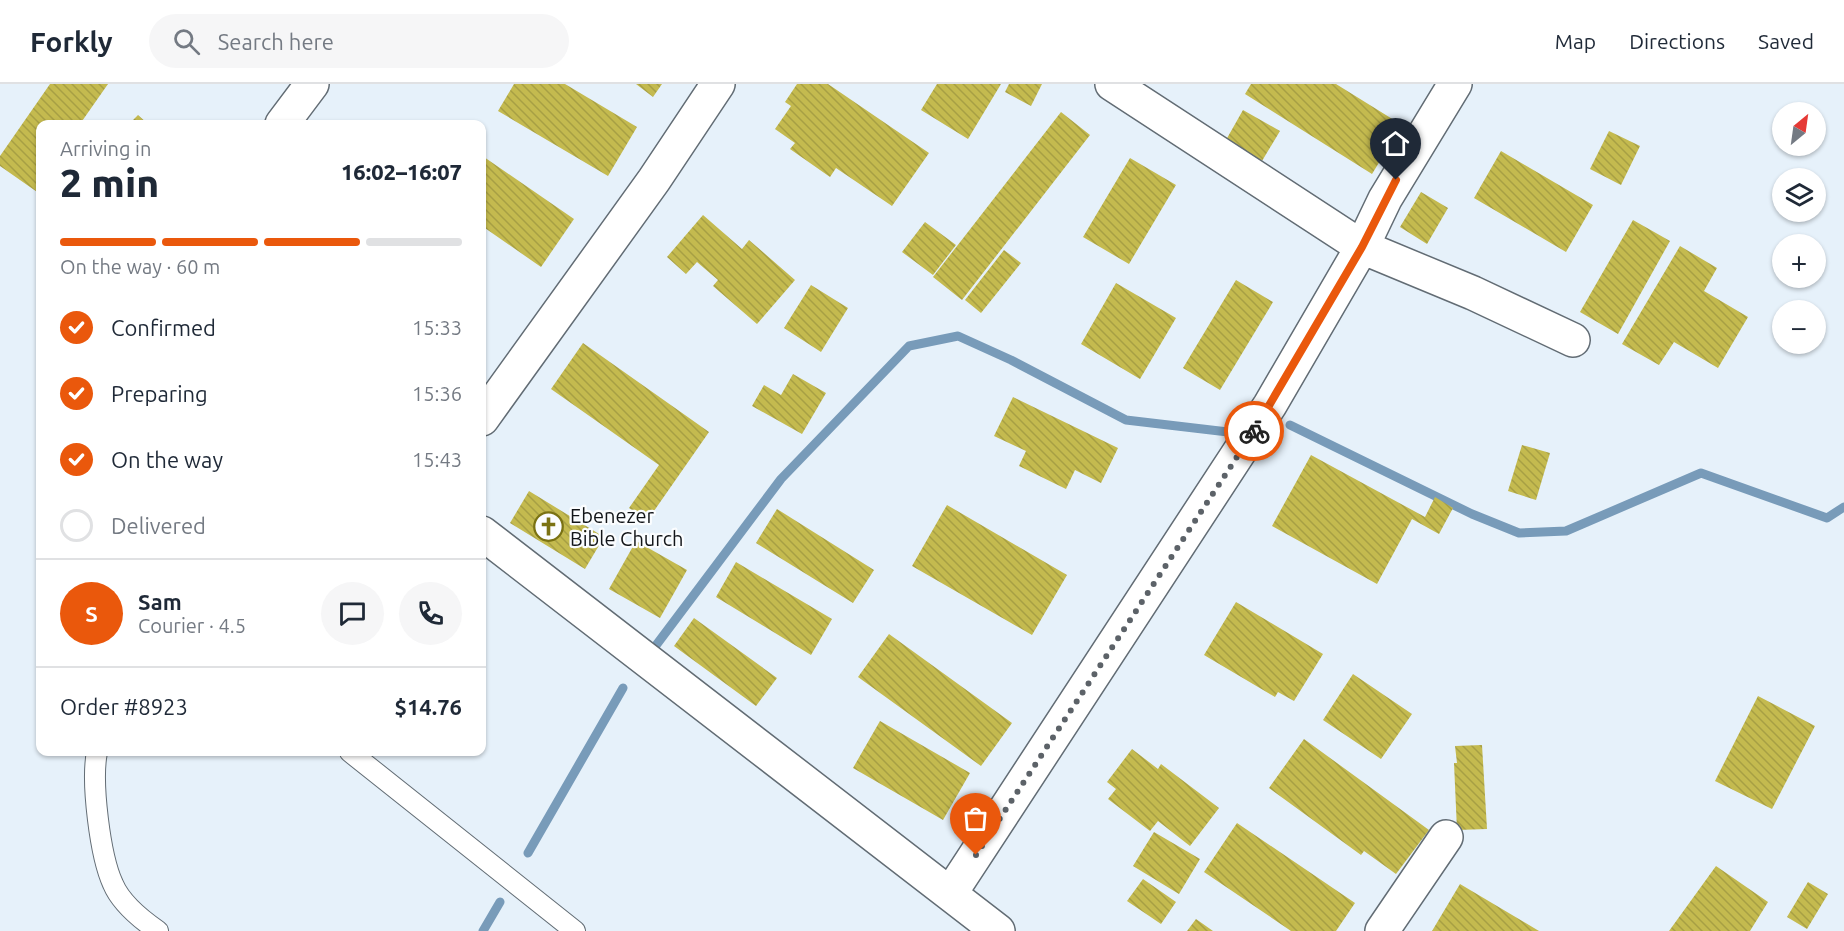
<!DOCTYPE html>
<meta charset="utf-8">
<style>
body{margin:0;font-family:Ubuntu,sans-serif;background:#f6f6f7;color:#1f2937;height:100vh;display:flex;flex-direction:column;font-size:22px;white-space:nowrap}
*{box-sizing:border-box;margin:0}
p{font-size:20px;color:#747a83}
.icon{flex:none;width:33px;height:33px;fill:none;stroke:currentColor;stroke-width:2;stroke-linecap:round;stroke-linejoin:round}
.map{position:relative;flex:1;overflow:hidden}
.panel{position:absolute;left:36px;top:36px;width:450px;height:636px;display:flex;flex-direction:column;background:#fff;border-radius:12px;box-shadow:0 2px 4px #0004}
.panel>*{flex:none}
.needle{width:39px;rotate:29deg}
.tools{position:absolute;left:1772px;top:18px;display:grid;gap:12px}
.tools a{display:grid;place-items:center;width:54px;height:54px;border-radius:50%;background:#fff;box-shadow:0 2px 4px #0004;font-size:30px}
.pin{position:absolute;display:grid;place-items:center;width:51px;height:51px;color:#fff;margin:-62px -26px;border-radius:50% 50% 50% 0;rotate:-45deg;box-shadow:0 0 6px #0007}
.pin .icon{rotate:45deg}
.courier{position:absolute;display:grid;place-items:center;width:60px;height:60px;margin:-30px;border:4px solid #ea580c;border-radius:50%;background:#fff;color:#222;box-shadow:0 2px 8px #0007}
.head em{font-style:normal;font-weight:800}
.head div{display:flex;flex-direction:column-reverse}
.head{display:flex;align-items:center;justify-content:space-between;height:102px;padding:0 24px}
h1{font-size:39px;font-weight:800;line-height:45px}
.bar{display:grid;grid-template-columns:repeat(4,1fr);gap:9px 6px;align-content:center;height:72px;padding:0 24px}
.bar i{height:8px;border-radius:4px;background:#e0e1e3}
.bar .active{background:#ea580c}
.bar p{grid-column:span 4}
.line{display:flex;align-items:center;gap:15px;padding:0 24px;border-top:2px solid #e0e1e3}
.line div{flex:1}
.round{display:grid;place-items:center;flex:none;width:63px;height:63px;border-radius:32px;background:#f6f6f7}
ol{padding:0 24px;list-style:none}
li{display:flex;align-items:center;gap:18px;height:66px}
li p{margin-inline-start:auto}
li .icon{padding:6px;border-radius:50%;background:#ea580c;color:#fff;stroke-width:4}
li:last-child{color:#747a83}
li i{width:33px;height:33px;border:3px solid #e0e1e3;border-radius:50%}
header{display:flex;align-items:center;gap:36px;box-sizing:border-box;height:84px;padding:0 30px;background:#fff;border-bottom:2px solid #e0e1e3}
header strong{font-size:28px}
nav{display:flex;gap:33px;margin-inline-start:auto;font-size:21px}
.search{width:420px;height:54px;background:#f6f6f7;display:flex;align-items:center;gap:15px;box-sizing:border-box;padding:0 21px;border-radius:33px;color:#747a83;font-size:22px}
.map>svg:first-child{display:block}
</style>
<header>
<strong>Forkly</strong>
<div class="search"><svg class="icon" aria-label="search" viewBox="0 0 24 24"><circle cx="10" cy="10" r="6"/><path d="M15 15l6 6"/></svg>Search here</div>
<nav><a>Map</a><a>Directions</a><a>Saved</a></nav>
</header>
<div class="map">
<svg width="1844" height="847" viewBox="0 0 1844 847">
<defs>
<pattern id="building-back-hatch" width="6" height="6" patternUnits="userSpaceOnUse" patternTransform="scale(1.5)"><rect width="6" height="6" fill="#c4ba4f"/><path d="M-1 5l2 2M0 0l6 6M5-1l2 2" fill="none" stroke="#a79f44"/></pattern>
</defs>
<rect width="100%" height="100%" fill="#e6f1fa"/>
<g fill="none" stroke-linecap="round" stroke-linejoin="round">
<path stroke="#789bb9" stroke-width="9" d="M 1290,341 L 1472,430 L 1519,449 L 1566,447 L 1701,389 L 1827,434 L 1844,423
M 651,568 L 781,395 L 909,262 L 958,252 L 1011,276 L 1126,336 L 1228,348
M 528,769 L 623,604
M 483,847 L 500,818"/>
</g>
<path fill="url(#building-back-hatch)" d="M 50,0 L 108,0 L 80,40 L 40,40 L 40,110 L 0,82 L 0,72 Z
M 514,0 L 565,0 L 637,43 L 608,92 L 498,27 Z
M 636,0 L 662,0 L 653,13 Z
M 797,0 L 828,0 L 929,69 L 892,122 L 836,84 L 830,93 L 790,65 L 795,59 L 775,45 L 791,22 L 785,18 Z
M 937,0 L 1001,0 L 968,55 L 921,26 Z
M 1009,0 L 1042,0 L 1031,22 L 1005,8 Z
M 1251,0 L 1336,0 L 1402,41 L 1372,90 L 1245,10 Z
M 1243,26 L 1280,47 L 1262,77 L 1226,56 Z
M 1061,28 L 1090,51 L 962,216 L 933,193 Z
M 138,31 L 148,40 L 129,40 Z
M 1609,47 L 1640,62 L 1621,101 L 1590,85 Z
M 1501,67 L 1593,121 L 1566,168 L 1474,114 Z
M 484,73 L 574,135 L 541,183 L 482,142 L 482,77 Z
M 1130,74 L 1176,101 L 1129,180 L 1083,153 Z
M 1421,108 L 1448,124 L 1427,160 L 1400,143 Z
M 703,131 L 742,165 L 749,156 L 795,196 L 757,240 L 713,202 L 718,196 L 697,178 L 686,190 L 667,173 Z
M 1633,136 L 1670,157 L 1618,250 L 1580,228 Z
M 925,138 L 956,161 L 933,191 L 902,168 Z
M 1680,162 L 1717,184 L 1704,207 L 1748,233 L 1718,284 L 1674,258 L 1659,281 L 1622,260 Z
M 1004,166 L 1021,179 L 981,229 L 965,216 Z
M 1236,196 L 1273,218 L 1220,306 L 1183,284 Z
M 1116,199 L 1176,234 L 1140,295 L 1081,260 Z
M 811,201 L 848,224 L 821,268 L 784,244 Z
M 583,259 L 709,348 L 647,437 L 629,424 L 659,381 L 551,305 Z
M 793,290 L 826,309 L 802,350 L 752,322 L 764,301 L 781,311 Z
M 1013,313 L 1118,364 L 1101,399 L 1075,386 L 1066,405 L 1019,382 L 1026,367 L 994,352 Z
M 1522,361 L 1550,369 L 1536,416 L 1508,407 Z
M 1311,371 L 1425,433 L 1435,413 L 1453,424 L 1439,450 L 1412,435 L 1377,500 L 1272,442 Z
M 529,407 L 604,453 L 585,485 L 510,439 Z
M 947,421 L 1067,491 L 1032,551 L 912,482 Z
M 777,425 L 874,486 L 853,519 L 756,459 Z
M 636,457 L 687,486 L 660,534 L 609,505 Z
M 736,478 L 832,535 L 811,571 L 716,513 Z
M 1236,518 L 1323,570 L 1294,617 L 1278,608 L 1275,613 L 1204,571 Z
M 694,534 L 777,594 L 756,622 L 674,562 Z
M 889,550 L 1012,639 L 981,682 L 858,593 Z
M 1353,590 L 1412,630 L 1381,675 L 1323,636 Z
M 1758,612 L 1815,642 L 1772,725 L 1715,697 Z
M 880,637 L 970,689 L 943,736 L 853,684 Z
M 1304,655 L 1429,746 L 1396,790 L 1364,767 L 1361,771 L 1269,704 Z
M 1482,661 L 1487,745 L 1457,746 L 1454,679 L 1457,679 L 1455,662 Z
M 1132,665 L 1158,685 L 1161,680 L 1219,724 L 1190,762 L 1158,737 L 1150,747 L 1108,715 L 1116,705 L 1107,698 Z
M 1237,739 L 1355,819 L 1336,847 L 1291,847 L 1204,788 Z
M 1154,748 L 1200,775 L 1179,810 L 1133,782 Z
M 1716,782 L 1768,818 L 1750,847 L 1669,847 Z
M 1143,795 L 1176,818 L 1161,840 L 1127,817 Z
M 1808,798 L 1828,810 L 1807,845 L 1787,833 Z
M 1460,800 L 1539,847 L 1432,847 Z
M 1196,835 L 1213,847 L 1187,847 Z"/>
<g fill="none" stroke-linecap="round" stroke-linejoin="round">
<defs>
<path id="service" d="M 97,668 C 91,698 100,772 113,800 C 121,819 142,836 158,847
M 350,668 L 575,847"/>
<path id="minor" d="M 1112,0 L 1362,163 L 1385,115 L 1455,0
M 282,40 L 312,0
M 482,335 L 654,96 L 718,0
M 482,449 L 998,847
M 950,810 L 1270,321 L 1362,163 L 1473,209 L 1573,256
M 1382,847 L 1446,753"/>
</defs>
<use href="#service" stroke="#626c74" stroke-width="22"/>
<use href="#minor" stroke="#626c74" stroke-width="36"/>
<use href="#service" stroke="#fff" stroke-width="20"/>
<use href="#minor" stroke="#fff" stroke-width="33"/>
</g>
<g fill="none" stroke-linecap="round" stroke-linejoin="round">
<path stroke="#5c6268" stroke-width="6" stroke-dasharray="0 10.8" d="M 976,771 L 1254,347"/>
<path stroke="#ea580c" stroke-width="8" d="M 1254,347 L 1362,163 L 1396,96"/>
</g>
<defs>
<symbol id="church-ring" viewBox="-11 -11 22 22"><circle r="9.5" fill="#fbfdff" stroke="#7a7213" stroke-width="1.5"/><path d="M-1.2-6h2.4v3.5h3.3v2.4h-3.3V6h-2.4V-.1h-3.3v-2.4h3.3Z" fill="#7a7213"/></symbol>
</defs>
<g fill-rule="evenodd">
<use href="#church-ring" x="532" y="426" width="33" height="33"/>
</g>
<g text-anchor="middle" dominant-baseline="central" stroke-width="4.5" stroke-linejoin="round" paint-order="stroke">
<g font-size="20" fill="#121519" stroke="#fbfdff" text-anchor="start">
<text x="570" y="431">Ebenezer<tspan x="570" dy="23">Bible Church</tspan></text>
</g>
</g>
</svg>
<div class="tools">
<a><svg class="needle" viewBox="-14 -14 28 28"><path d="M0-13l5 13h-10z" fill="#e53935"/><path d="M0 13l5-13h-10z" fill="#747a83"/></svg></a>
<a><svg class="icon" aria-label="layers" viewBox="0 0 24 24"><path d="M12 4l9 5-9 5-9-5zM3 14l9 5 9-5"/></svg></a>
<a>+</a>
<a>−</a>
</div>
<div class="pin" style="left:976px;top:771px;background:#ea580c"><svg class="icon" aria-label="bag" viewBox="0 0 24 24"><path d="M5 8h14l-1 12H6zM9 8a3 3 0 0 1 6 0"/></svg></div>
<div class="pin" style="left:1396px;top:96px;background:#1f2937"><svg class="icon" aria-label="home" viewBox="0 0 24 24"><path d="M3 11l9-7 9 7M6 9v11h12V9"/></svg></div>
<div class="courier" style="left:1254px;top:347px"><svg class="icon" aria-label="bike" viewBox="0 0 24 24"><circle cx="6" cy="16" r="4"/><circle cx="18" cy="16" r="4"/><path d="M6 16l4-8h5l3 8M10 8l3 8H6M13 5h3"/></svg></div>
<section class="panel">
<div class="head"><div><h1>2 min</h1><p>Arriving in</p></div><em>16:02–16:07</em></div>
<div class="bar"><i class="active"></i><i class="active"></i><i class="active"></i><i></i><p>On the way · 60 m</p></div>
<ol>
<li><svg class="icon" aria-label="check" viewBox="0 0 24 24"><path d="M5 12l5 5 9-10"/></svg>Confirmed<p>15:33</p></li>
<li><svg class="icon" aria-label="check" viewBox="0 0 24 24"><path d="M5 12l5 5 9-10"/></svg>Preparing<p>15:36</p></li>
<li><svg class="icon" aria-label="check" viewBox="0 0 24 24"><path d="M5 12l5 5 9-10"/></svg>On the way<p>15:43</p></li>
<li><i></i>Delivered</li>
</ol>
<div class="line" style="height:108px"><b class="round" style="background:#ea580c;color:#fff">S</b><div><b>Sam</b><p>Courier · 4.5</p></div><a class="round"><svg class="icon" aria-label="chat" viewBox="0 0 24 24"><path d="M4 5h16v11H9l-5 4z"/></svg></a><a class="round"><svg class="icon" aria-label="phone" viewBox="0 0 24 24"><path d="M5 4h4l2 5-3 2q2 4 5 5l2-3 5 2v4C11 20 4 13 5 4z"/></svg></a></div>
<div class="line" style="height:78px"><div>Order #8923</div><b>$14.76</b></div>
</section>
</div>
